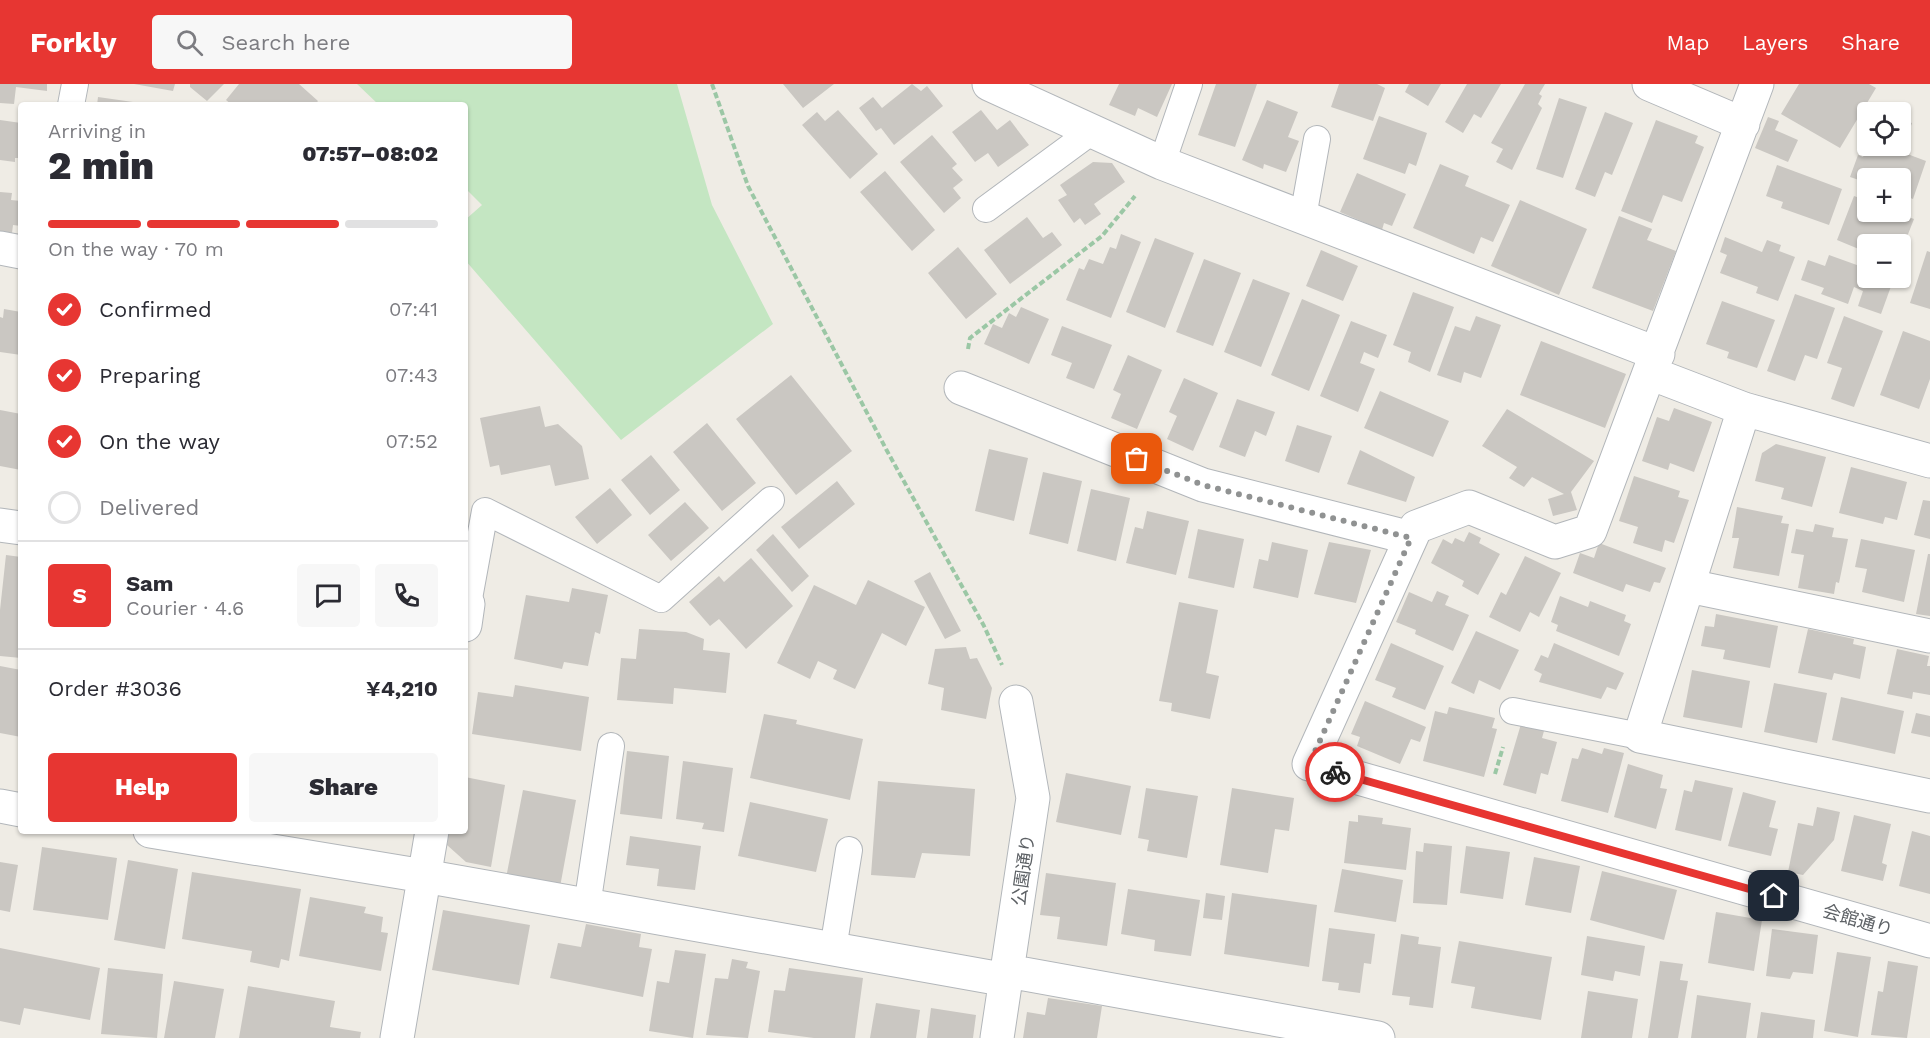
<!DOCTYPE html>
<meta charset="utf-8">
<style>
body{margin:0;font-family:"Work Sans","Noto Sans JP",sans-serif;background:#f7f7f7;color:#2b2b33;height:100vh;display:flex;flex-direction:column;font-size:22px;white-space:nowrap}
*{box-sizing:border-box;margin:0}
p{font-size:20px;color:#7c7c81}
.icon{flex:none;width:33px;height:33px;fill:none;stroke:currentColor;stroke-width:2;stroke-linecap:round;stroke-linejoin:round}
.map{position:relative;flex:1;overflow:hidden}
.drawer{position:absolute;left:18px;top:18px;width:450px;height:732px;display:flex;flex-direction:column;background:#fff;border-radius:6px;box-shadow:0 2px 4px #0004}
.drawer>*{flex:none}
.fabs{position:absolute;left:1857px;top:18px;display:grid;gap:12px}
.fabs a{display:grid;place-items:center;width:54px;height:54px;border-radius:6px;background:#fff;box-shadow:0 2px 4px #0004;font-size:30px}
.pin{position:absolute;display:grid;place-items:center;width:51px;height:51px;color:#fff;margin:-26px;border-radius:12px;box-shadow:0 3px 9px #0006}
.courier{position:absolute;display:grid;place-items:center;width:60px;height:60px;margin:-30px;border:4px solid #e73632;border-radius:50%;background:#fff;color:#222;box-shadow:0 2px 8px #0007}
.summary em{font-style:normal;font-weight:800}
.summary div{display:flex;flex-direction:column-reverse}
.summary{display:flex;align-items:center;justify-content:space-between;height:102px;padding:0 30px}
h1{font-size:39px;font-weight:800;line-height:45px}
.bar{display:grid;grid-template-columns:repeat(4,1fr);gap:9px 6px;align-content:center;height:72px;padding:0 30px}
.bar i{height:8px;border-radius:4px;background:#e1e1e2}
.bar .on{background:#e73632}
.bar p{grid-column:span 4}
.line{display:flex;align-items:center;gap:15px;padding:0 30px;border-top:2px solid #e1e1e2}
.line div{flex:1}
.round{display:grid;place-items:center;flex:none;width:63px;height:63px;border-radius:6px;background:#f7f7f7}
ol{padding:0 30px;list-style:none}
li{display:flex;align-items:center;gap:18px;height:66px}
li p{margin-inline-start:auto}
li .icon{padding:6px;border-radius:50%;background:#e73632;color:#fff;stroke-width:4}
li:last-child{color:#7c7c81}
li i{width:33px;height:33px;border:3px solid #e1e1e2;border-radius:50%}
.action{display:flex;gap:12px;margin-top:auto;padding:12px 30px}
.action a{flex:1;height:69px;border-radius:6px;background:#e73632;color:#fff;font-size:24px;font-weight:800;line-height:69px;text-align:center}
.action a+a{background:#f7f7f7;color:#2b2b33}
header{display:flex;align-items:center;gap:36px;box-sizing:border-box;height:84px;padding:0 30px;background:#e73632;color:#fff}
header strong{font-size:28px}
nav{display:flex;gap:33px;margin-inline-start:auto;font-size:21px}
.search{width:420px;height:54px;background:#f7f7f7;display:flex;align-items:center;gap:15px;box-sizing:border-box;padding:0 21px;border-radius:6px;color:#7c7c81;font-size:22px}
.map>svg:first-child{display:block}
</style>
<header>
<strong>Forkly</strong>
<div class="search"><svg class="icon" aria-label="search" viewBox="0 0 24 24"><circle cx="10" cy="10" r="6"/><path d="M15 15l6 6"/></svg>Search here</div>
<nav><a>Map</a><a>Layers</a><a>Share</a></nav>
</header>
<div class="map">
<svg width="1930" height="954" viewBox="0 0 1930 954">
<rect width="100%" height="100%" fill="#efece5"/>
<path fill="#c4e6c2" d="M 357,0 L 677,0 L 712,121 L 773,240 L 621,356 L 465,176 L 465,136 L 482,121 L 465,104 L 465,21 L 379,21 Z"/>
<path fill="#cac7c2" d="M 0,0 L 47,0 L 47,7 L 16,3 L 14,20 L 0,19 Z
M 134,0 L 175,0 L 173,7 Z
M 190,0 L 224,0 L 207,17 L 190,3 Z
M 239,0 L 299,0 L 318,17 L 315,21 L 232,21 L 226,16 Z
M 783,0 L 834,0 L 803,24 Z
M 912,0 L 921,7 L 927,2 L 943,22 L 894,61 L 881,44 L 876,47 L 859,24 L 873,13 L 882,24 Z
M 1119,0 L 1172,0 L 1157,33 L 1138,24 L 1135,32 L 1109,21 Z
M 1216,0 L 1257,0 L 1235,63 L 1198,51 Z
M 1339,0 L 1377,0 L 1385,4 L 1373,37 L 1331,23 Z
M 1409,0 L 1441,0 L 1428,22 L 1405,8 Z
M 1467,0 L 1501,0 L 1481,34 L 1474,30 L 1463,49 L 1445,38 Z
M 1525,0 L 1545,0 L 1539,10 L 1542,12 L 1538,20 L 1542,24 L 1512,86 L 1496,78 L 1503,65 L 1491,59 Z
M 1799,0 L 1869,0 L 1876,4 L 1840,64 L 1781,30 Z
M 98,13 L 147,20 L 147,21 L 97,21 Z
M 1559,14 L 1587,23 L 1563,94 L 1536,85 Z
M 1267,16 L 1298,28 L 1288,53 L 1299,57 L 1286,88 L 1264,80 L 1263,85 L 1242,76 Z
M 838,26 L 878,70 L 850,95 L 802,41 L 817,28 L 825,37 Z
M 981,26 L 997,46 L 1010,36 L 1029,61 L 998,83 L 988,69 L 975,78 L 952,48 Z
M 1605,28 L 1633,39 L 1612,91 L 1605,88 L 1595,113 L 1575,105 Z
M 1379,32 L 1427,49 L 1416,82 L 1409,79 L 1405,90 L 1363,75 Z
M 1768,33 L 1779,37 L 1775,46 L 1798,56 L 1788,78 L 1755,64 Z
M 1900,35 L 1912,39 L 1902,68 L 1926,77 L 1913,115 L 1900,110 L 1900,94 L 1868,94 L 1868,99 L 1850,93 L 1858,71 L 1863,73 L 1867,62 L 1900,62 Z
M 0,36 L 21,39 L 21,74 L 15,74 L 15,78 L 0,76 Z
M 1656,36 L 1698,52 L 1695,59 L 1704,63 L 1682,118 L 1663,111 L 1652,139 L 1621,127 Z
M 932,51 L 957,80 L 952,84 L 963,96 L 953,104 L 961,114 L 944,129 L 900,78 Z
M 1093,78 L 1112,79 L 1125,98 L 1094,120 L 1101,130 L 1085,141 L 1080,134 L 1074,139 L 1058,116 L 1067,111 L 1060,101 Z
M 1440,80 L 1469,92 L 1465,102 L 1510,121 L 1493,158 L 1481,153 L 1474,170 L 1413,144 Z
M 1777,81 L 1842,105 L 1829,141 L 1781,124 L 1783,118 L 1766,112 Z
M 885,87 L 935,146 L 912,167 L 860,108 Z
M 1357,89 L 1406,110 L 1392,142 L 1384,139 L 1382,146 L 1340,128 Z
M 0,108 L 12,109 L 11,116 L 21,117 L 21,142 L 13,141 L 12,149 L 0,148 Z
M 1854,112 L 1868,117 L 1868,128 L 1895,128 L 1914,135 L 1901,168 L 1900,160 L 1869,160 L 1866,168 L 1837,156 Z
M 1520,116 L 1587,145 L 1559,211 L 1491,182 Z
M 1619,132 L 1652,145 L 1647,156 L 1676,167 L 1653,227 L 1592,204 Z
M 1027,133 L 1043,154 L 1052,148 L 1062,161 L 1010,200 L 984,166 Z
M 1121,150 L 1141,158 L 1111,234 L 1066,216 L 1079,184 L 1084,186 L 1089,175 L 1103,180 L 1110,163 L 1116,165 Z
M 1725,153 L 1762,168 L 1767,156 L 1781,161 L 1779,167 L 1795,173 L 1778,217 L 1756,209 L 1758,203 L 1720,189 L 1727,171 L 1720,168 Z
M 1155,154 L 1194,169 L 1165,244 L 1126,228 Z
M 958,163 L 997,210 L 966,235 L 928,189 Z
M 1321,166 L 1358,182 L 1343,217 L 1306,202 Z
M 1927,167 L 1930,168 L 1930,225 L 1910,219 Z
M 1829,171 L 1868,185 L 1868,194 L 1894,194 L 1881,230 L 1858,222 L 1863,207 L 1854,203 L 1848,220 L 1821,210 L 1824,204 L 1801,196 L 1808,176 L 1825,182 Z
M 1204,175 L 1241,189 L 1213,262 L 1176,248 Z
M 1253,195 L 1290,209 L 1261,283 L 1224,268 Z
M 1413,208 L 1454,223 L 1430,288 L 1408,278 L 1411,268 L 1393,261 Z
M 1795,210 L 1835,224 L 1817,275 L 1805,271 L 1795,297 L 1767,287 Z
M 1302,215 L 1340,231 L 1309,307 L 1271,291 Z
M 1722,217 L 1775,236 L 1757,284 L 1727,274 L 1729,268 L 1706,260 Z
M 1021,223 L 1049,235 L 1029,280 L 984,260 L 993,240 L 1002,244 L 1009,229 L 1016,233 Z
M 4,225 L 21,228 L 21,271 L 0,268 L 0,233 L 3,234 Z
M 1476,232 L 1501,241 L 1481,294 L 1464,288 L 1461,299 L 1437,291 L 1455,242 L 1470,247 Z
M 1844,232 L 1883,247 L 1854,323 L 1831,315 L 1842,284 L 1827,279 Z
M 1351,237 L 1387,251 L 1378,274 L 1364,268 L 1360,279 L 1375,285 L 1358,328 L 1320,312 Z
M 1062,242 L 1112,261 L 1094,305 L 1066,294 L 1072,279 L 1051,271 Z
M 1903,247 L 1930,257 L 1930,295 L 1919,325 L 1880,311 Z
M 1541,257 L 1626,290 L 1605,344 L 1520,311 Z
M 1128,271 L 1162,286 L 1137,345 L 1111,334 L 1121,310 L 1113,306 Z
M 791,291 L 852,367 L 796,411 L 736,335 Z
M 1184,294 L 1218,309 L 1193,367 L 1167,355 L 1177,332 L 1169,328 Z
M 1380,307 L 1449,337 L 1433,373 L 1364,344 Z
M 1237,315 L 1275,328 L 1266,352 L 1255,347 L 1245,373 L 1219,363 Z
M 540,322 L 545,343 L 558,340 L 582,362 L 589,395 L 555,402 L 550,381 L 501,391 L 499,381 L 490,383 L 480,334 Z
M 1674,324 L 1712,338 L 1694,388 L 1670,379 L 1668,386 L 1642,377 L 1657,333 L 1669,337 Z
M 1507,325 L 1594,377 L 1571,408 L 1577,426 L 1553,432 L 1548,415 L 1564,410 L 1532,393 L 1524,403 L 1509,394 L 1517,383 L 1482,362 Z
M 0,326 L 21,330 L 21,386 L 0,382 Z
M 707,339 L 756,399 L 722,427 L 673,368 Z
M 1297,341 L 1332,352 L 1319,389 L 1285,377 Z
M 1776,360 L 1826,373 L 1812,423 L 1781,415 L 1784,404 L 1755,397 L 1762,369 Z
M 989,365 L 1028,374 L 1014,437 L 975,427 Z
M 1360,366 L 1415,393 L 1406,418 L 1347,400 Z
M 651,371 L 680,406 L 650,431 L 621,396 Z
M 1851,383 L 1907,398 L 1897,436 L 1885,433 L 1883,440 L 1839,429 Z
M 1043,388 L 1082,397 L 1068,460 L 1029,450 Z
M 1634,392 L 1680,407 L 1678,413 L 1689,416 L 1674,459 L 1665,456 L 1662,468 L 1633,459 L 1638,443 L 1619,437 Z
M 837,397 L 855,420 L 799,465 L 781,443 Z
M 610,404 L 632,431 L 597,460 L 575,433 Z
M 1091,405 L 1130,414 L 1116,477 L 1077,467 Z
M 1923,416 L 1930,417 L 1930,455 L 1914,451 Z
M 685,418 L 709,444 L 671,477 L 648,451 Z
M 1737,423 L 1783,432 L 1781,439 L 1789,440 L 1779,492 L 1733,484 L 1739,454 L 1732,454 Z
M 1147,427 L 1189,437 L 1176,491 L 1126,479 L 1135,443 L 1143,445 Z
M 1815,440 L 1834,444 L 1832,453 L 1848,455 L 1839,499 L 1836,498 L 1834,510 L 1798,504 L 1804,471 L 1791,469 L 1796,445 L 1813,448 Z
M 1198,445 L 1244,455 L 1234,504 L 1188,494 Z
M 1469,448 L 1481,454 L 1479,459 L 1500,470 L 1478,511 L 1462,502 L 1464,497 L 1431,479 L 1443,455 L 1452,460 L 1455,454 L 1464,458 Z
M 773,450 L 809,492 L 792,508 L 756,466 Z
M 1861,455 L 1915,466 L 1904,518 L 1862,508 L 1867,485 L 1855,483 Z
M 1272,458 L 1308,466 L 1298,514 L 1253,504 L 1259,475 L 1268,477 Z
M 1329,458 L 1371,466 L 1356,519 L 1314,510 Z
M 1599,459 L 1666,484 L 1660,499 L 1654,498 L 1650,508 L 1626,500 L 1623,508 L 1573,489 L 1580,469 L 1594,474 Z
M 1928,470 L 1930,470 L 1930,532 L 1916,530 Z
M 6,471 L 21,473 L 21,574 L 0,572 L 0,526 Z
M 1525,472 L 1561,489 L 1539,533 L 1530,528 L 1520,548 L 1489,533 L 1501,508 L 1506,511 Z
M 751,474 L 793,522 L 746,565 L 719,535 L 710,542 L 689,518 L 719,492 L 724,498 Z
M 930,488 L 961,547 L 945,555 L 914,497 Z
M 868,496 L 925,523 L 906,562 L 882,549 L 855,605 L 833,595 L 837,586 L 818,577 L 810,595 L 777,579 L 814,501 L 856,521 Z
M 572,504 L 608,511 L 600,550 L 595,548 L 588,582 L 564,578 L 562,585 L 514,575 L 526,511 L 569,518 Z
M 1437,507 L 1449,512 L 1445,521 L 1469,531 L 1453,567 L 1415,550 L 1416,546 L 1396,538 L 1409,508 L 1432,518 Z
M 1560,512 L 1588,523 L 1590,517 L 1626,531 L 1624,537 L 1631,540 L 1619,572 L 1556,547 L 1558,541 L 1551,538 Z
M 1179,518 L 1218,526 L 1206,589 L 1219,592 L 1210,635 L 1171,627 L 1172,619 L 1159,617 Z
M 1716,530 L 1778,542 L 1770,584 L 1723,575 L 1725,566 L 1701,562 L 1705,542 L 1714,543 Z
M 639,545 L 686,548 L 704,555 L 703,566 L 730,569 L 726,609 L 674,604 L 673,620 L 617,616 L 621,574 L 636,575 Z
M 1808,545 L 1854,555 L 1853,560 L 1866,563 L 1860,595 L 1834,589 L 1832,596 L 1798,589 Z
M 1476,547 L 1519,566 L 1500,606 L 1479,596 L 1474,610 L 1451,599 Z
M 1391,559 L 1444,582 L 1425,626 L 1392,613 L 1396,604 L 1375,596 Z
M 1554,559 L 1624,589 L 1616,606 L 1607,603 L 1601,615 L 1539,598 L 1542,590 L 1534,586 L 1541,571 L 1548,574 Z
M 966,563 L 970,575 L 977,574 L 992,604 L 986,635 L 941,626 L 944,604 L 928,600 L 935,565 Z
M 1897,565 L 1929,572 L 1927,582 L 1930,582 L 1930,611 L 1913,608 L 1912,615 L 1887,610 Z
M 0,582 L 21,586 L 21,653 L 0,649 Z
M 1692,586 L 1750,597 L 1742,644 L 1683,633 Z
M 1774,599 L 1827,609 L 1817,659 L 1764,648 Z
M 515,601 L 589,613 L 581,667 L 472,650 L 478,608 L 513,613 Z
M 1841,613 L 1904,627 L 1895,670 L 1832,656 Z
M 1365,617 L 1426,643 L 1420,658 L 1411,655 L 1400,680 L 1357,662 L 1360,653 L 1351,650 Z
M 1449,623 L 1495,634 L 1492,644 L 1497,645 L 1484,693 L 1423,677 L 1435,627 L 1447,630 Z
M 1916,629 L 1930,632 L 1930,653 L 1911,649 Z
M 764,630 L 797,636 L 796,640 L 863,655 L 850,716 L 750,694 Z
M 1521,640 L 1544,647 L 1542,654 L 1557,658 L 1548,691 L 1541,689 L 1536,710 L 1503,701 Z
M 1582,664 L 1602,670 L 1604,664 L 1624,669 L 1608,729 L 1561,717 L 1572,674 L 1578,675 Z
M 627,667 L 669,672 L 662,735 L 620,730 Z
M 683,677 L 733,684 L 724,748 L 702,745 L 704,739 L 676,735 Z
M 1628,680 L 1663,691 L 1660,704 L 1667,705 L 1656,745 L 1614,733 Z
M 1066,689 L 1131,702 L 1121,751 L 1056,738 Z
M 465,693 L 505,701 L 491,783 L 466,778 L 447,761 L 449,747 L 465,747 Z
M 1695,696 L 1733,704 L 1721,757 L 1675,746 L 1684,706 L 1692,708 Z
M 878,697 L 975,705 L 970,772 L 922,769 L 915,794 L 871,791 Z
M 1146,704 L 1198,712 L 1187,774 L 1147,767 L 1149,756 L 1138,754 Z
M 1232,704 L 1294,714 L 1289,747 L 1275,745 L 1268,789 L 1220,781 Z
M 523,706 L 576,716 L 560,803 L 506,794 Z
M 1743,708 L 1776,717 L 1769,743 L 1778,745 L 1771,772 L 1728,762 Z
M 750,718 L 828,735 L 816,788 L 738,772 Z
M 1817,723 L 1840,728 L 1834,756 L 1803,791 L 1788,788 L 1798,739 L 1813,742 Z
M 1358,731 L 1383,734 L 1382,740 L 1411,744 L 1406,786 L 1344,779 L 1349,737 L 1358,738 Z
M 1854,731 L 1891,740 L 1882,779 L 1887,781 L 1883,797 L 1841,787 Z
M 1912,747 L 1930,752 L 1930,810 L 1899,802 Z
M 630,752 L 701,762 L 695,806 L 657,802 L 659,785 L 626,781 Z
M 1424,759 L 1452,762 L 1447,821 L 1413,819 L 1416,767 L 1423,768 Z
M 1466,762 L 1510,768 L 1503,815 L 1460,809 Z
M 42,763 L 117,774 L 108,836 L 33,826 Z
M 1534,773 L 1580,782 L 1571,829 L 1525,821 Z
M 128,776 L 178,785 L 165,865 L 114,856 Z
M 0,778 L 18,781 L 10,828 L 0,826 Z
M 1342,785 L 1403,796 L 1396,838 L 1334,828 Z
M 1602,787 L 1677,806 L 1664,856 L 1590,836 Z
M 192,788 L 301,805 L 289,877 L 281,875 L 279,884 L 250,878 L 252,867 L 182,855 Z
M 1046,789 L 1116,799 L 1107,862 L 1057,855 L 1060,833 L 1040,831 Z
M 1128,805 L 1200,816 L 1191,872 L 1154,867 L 1155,856 L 1121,850 Z
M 1206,809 L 1225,812 L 1222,836 L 1203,834 Z
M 1232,809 L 1317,821 L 1309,883 L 1224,870 Z
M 310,813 L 366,823 L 364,829 L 383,833 L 381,848 L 388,849 L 381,887 L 299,872 Z
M 443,826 L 530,841 L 519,901 L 432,886 Z
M 1716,828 L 1762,836 L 1754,887 L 1708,879 Z
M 586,840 L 641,850 L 639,863 L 652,865 L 643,913 L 550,894 L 558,859 L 581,863 Z
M 1329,844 L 1375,850 L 1371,880 L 1364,879 L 1360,909 L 1338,906 L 1339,899 L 1322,897 Z
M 1772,845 L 1818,851 L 1813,890 L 1793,888 L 1790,895 L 1766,892 Z
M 1401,850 L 1419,853 L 1418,860 L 1441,863 L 1433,924 L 1409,921 L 1410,913 L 1392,911 Z
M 1587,852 L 1645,862 L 1640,892 L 1615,887 L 1613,897 L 1581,891 Z
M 1459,857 L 1552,873 L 1541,936 L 1471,924 L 1475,903 L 1451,899 Z
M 0,864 L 100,884 L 90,936 L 24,924 L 20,941 L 0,937 Z
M 675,866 L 706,870 L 693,954 L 649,947 L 657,897 L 669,899 Z
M 1837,868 L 1871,873 L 1858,953 L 1824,947 Z
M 732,875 L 748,878 L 746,884 L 760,887 L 748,954 L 706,951 L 715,894 L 728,895 Z
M 1660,877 L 1683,880 L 1680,896 L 1688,897 L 1678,954 L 1648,954 Z
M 1888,877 L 1918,882 L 1907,954 L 1871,951 L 1878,907 L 1883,908 Z
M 108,884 L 163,890 L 157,954 L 101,950 Z
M 789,884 L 863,894 L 855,954 L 814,954 L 768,948 L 774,906 L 785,907 Z
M 174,897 L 224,905 L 215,954 L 164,954 Z
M 248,902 L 335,917 L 330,943 L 361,948 L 360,954 L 239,954 Z
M 1588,907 L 1638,915 L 1632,954 L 1581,954 Z
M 1697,911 L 1751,919 L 1746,954 L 1691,954 Z
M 1048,914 L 1102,922 L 1097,954 L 1023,954 L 1027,928 L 1045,931 Z
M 876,919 L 920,926 L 916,954 L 870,954 Z
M 931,924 L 976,931 L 973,954 L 927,954 Z
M 1761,928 L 1815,936 L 1813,954 L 1757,954 Z"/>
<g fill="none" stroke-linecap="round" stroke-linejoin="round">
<defs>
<path id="service" d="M 71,21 L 75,0
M 1162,79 L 1189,0
M 986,125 L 1092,47
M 1303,133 L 1317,55
M 468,520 L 485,427 L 661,515 L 771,416
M 1513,627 L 1640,652
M 587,822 L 611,662
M 833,865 L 849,766"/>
<path id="minor" d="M 989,0 L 1162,79 L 1658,270
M 1649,0 L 1743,40
M 1757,0 L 1590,447 L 1555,458 L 1469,423 L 1416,443 L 1309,680 L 1930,857
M 0,164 L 21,168
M 1650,289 L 1744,325 L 1930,377
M 961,304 L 1203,401 L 1411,454
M 1744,325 L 1640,652 L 1930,712
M 0,441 L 21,444
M 1689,502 L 1930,552
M 465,519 L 468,520 L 465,541
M 0,722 L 21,726
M 150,747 L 424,792 L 1007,896
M 1008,887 L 1378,954
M 397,954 L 432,747
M 997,954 L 1033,714 L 1016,618"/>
</defs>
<use href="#service" stroke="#b2b6ba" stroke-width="28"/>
<use href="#minor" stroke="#b2b6ba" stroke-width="35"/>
<path stroke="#9bc7a5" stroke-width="4" stroke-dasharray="6 3" stroke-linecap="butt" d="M 712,0 L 748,102 L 886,365 L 984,542 L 1002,581
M 968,265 L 970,254 L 1102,152 L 1135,112
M 1495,690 L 1503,663"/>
<use href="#service" stroke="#fff" stroke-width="26"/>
<use href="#minor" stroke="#fff" stroke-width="33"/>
</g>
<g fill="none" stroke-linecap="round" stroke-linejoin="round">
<path stroke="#909292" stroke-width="6" stroke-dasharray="0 10.8" d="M 1137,375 L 1203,401 L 1411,454 L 1309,681 L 1335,688"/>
<path stroke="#e73632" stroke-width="8" d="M 1335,688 L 1774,812"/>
</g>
<g text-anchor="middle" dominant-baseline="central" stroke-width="4.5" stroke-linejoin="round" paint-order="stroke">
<g font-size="18" fill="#5d6165" stroke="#fff">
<text transform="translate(1023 786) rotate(-82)">公園通り</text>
<text transform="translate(1858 836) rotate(16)">会館通り</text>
</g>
</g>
</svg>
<div class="fabs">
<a><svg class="icon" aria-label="locate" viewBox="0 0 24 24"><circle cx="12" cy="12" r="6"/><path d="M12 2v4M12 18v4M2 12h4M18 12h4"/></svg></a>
<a>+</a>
<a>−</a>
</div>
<div class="pin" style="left:1137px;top:375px;background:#ea580c"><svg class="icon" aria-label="bag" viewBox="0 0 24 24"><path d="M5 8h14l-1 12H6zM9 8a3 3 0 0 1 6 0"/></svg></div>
<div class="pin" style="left:1774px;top:812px;background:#1f2937"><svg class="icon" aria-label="home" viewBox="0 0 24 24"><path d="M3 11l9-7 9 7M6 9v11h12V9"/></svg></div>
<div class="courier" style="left:1335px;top:688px"><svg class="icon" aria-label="bike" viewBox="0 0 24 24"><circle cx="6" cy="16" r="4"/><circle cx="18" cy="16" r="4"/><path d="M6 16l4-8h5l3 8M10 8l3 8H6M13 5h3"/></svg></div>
<section class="drawer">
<div class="summary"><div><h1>2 min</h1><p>Arriving in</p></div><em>07:57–08:02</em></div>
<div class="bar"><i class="on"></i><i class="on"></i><i class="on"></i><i></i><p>On the way · 70 m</p></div>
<ol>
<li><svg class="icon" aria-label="check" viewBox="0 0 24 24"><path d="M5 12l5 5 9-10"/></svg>Confirmed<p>07:41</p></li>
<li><svg class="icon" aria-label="check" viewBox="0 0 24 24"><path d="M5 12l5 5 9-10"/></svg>Preparing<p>07:43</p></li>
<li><svg class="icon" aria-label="check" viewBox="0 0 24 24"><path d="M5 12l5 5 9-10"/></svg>On the way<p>07:52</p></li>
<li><i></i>Delivered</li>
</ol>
<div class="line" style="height:108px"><b class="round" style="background:#e73632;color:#fff">S</b><div><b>Sam</b><p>Courier · 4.6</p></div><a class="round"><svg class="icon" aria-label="chat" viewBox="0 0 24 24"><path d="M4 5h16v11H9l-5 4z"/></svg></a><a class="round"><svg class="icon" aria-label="phone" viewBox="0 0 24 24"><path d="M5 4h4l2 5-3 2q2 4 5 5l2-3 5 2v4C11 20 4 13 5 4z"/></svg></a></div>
<div class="line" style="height:78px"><div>Order #3036</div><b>¥4,210</b></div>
<div class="action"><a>Help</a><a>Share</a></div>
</section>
</div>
